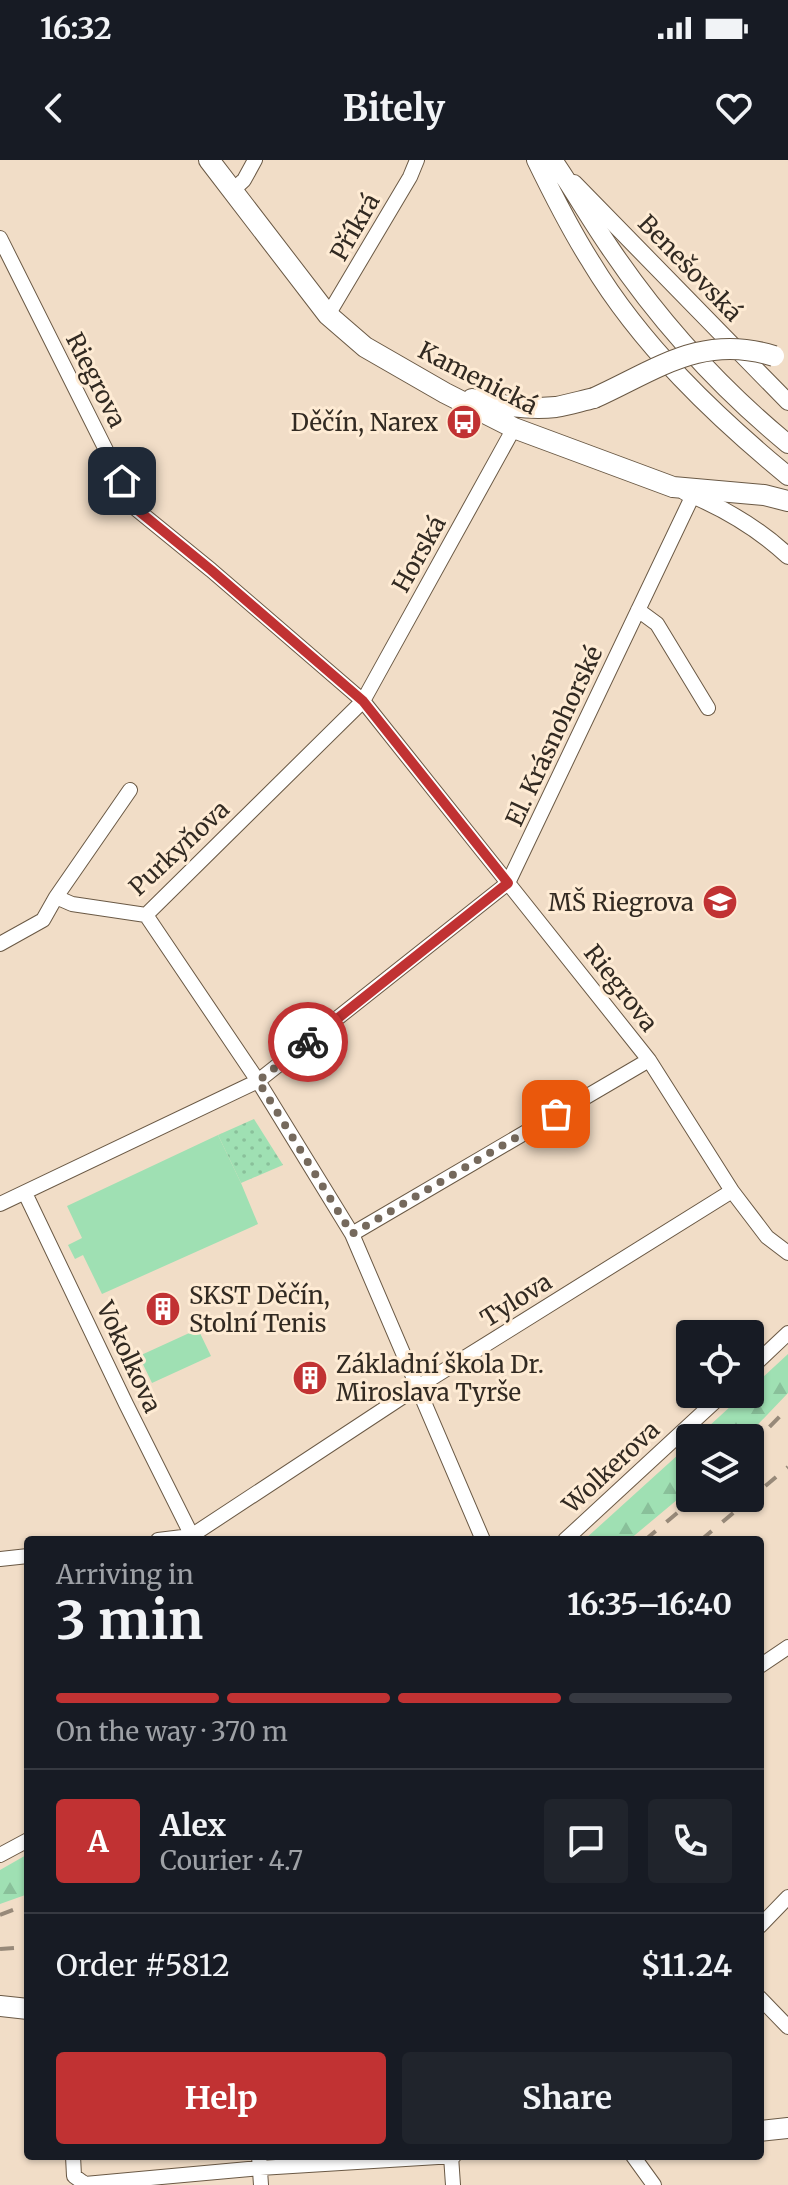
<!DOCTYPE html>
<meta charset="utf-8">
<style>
body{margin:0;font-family:Merriweather,serif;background:#20242c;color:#f1f3f6;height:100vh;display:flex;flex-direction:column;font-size:30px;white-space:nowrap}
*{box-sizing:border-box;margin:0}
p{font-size:26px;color:#9ea1a6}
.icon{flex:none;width:44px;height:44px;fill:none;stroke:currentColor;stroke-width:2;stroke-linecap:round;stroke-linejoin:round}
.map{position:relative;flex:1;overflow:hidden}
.sheet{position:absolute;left:24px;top:1376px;width:740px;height:624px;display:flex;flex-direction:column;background:#171b24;border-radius:8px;box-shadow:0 2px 6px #0004}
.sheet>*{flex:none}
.fabs{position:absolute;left:676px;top:1160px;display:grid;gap:16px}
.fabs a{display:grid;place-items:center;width:88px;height:88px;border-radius:8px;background:#171b24;box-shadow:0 2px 6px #0004;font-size:40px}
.pin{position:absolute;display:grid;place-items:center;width:68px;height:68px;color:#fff;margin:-34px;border-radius:16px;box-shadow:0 4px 12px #0006}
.courier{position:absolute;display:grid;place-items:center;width:80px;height:80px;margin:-40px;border:6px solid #c13233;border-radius:50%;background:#fff;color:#222;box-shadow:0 2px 10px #0007}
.overview em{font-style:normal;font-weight:700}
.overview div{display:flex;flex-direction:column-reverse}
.overview{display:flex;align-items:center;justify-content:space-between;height:136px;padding:0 32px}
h1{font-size:52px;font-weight:700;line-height:60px}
.bar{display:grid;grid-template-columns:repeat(4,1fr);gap:12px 8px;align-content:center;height:96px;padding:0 32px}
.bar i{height:10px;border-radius:6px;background:#363941}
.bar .on{background:#c13233}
.bar p{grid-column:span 4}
.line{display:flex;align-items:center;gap:20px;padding:0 32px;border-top:2px solid #363941}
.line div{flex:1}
.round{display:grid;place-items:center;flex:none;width:84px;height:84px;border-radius:8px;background:#20242c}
.primary-button{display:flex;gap:16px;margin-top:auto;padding:16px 32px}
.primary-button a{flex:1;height:92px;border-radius:8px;background:#c13233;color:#fff;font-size:32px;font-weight:700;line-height:92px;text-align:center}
.primary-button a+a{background:#20242c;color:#f1f3f6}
.status{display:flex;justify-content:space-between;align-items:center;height:56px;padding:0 40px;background:#171b24;direction:ltr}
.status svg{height:22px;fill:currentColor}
header{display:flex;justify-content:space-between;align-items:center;height:104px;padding:0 32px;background:#171b24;font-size:36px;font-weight:700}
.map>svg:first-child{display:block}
</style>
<div class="status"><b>16:32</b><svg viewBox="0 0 49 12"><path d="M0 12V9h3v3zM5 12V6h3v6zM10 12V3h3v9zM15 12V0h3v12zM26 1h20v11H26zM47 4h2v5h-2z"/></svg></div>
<header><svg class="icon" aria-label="back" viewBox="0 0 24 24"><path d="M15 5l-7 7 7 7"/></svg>Bitely<svg class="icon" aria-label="heart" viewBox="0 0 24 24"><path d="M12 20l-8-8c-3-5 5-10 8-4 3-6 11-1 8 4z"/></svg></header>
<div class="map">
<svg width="788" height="2025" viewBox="0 0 788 2025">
<defs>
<pattern id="forest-firs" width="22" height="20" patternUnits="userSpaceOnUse" patternTransform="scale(2)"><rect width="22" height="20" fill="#9fe0b3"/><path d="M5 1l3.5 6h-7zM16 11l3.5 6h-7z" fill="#89c09a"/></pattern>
<pattern id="park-dots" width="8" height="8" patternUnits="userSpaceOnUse" patternTransform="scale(2)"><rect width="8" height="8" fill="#9fe0b3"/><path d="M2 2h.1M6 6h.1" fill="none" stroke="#89c09a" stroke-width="1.8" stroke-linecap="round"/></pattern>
</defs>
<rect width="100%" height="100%" fill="#f1ddc7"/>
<path fill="url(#forest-firs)" d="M 788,1194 L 788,1233 L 745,1278 L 696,1278 L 744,1234 L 750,1234 L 750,1229 Z
M 690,1284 L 690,1329 L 629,1380 L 584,1380 Z
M 28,1694 L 28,1734 L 0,1744 L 0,1710 Z"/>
<path fill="url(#park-dots)" d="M 254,959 L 283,1005 L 241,1023 L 218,975 Z"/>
<path fill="#9fe0b3" d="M 218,975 L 241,1023 L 258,1064 L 102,1134 L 83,1095 L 75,1099 L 68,1085 L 82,1078 L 67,1046 Z
M 198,1169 L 211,1196 L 152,1223 L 139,1196 Z"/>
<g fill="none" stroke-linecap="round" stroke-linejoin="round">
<defs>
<path id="minor" d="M 232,31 L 244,20 L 255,0
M 0,78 L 135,348 L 211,410 L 363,541 L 649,900 L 732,1031 L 767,1077 L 788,1093
M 328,155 L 410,17 L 417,0
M 638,450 L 657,464 L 708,548
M 56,737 L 130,630
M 146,755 L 258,921 L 352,1074 L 483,1380
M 0,784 L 43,760 L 56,737 L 72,744 L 146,755 L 363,541 L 514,268
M 25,1033 L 126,1244 L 194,1380
M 0,1044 L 258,921 L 508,723 L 693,335
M 352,1074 L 649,900
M 750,1209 L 788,1173
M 158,1380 L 191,1376 L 416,1228 L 732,1031
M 565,1380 L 723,1234
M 0,1399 L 28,1396
M 760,1506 L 788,1487
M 0,1695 L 28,1680
M 760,1766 L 788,1737
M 760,1838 L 788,1867
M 73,1996 L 74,2016 L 85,2024 L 260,2008 L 454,1996
M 259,1996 L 261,2025
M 451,1996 L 453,2025
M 633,1996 L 654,2025"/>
<path id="tertiary" d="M 574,23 L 788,242
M 685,332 C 724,348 757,367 788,396"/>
<path id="secondary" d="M 536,0 C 553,35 570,69 591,102 C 641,185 714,255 788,316
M 553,0 C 573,29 590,59 610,88 C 660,162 720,228 788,284"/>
<path id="primary" d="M 209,0 L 328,155 L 365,187 L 445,233 L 514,268 L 673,327 L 764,335 L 788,341
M 472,239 C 499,245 527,250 556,247 C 568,245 581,241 594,238
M 0,1846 L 28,1849
M 760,1971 L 788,1968"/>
</defs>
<use href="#minor" stroke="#6a5945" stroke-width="16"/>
<use href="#tertiary" stroke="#6a5945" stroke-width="18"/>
<use href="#secondary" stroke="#6a5945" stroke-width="20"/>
<use href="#primary" stroke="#6a5945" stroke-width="22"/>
<use href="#minor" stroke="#fff" stroke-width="14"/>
<use href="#tertiary" stroke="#fff" stroke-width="16"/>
<use href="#secondary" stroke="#fff" stroke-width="18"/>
<use href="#primary" stroke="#fff" stroke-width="20"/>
<path stroke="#978979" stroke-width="4" stroke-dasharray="14 14" stroke-linecap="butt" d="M 750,1287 L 788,1248
M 645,1380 L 695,1338
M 701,1380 L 788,1307
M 0,1755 L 28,1744
M 0,1789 L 28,1787"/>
<defs>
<path id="primary-bridge" d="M 594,238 C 656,210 702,173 774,196"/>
</defs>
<use href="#primary-bridge" stroke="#6a5945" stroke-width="22" stroke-linecap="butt"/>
<use href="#primary-bridge" stroke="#fff" stroke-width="20"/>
</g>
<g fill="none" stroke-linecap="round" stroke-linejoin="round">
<path stroke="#75695c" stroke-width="8" stroke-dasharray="0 14.4" d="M 308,882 L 258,921 L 352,1074 L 556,954"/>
<path stroke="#c13233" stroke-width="10" d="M 122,321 L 135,348 L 211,410 L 363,541 L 508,723 L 308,882"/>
</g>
<defs>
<symbol id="bus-disc" viewBox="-11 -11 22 22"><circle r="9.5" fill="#c13233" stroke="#feebd4"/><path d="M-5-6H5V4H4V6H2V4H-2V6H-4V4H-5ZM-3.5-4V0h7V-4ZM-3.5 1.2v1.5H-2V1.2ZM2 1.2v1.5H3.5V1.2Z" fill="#fff"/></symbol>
<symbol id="school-disc" viewBox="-11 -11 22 22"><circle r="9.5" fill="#c13233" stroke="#feebd4"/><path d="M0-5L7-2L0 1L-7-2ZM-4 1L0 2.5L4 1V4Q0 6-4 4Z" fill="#fff"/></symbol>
<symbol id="building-disc" viewBox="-11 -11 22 22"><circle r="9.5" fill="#c13233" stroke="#feebd4"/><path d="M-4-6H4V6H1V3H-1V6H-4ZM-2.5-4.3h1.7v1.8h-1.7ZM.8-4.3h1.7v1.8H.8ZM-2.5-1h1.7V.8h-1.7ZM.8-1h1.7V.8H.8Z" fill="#fff"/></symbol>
</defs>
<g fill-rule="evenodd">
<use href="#bus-disc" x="444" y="242" width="40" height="40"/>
<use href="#school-disc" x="700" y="722" width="40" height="40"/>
<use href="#building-disc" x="143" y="1129" width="40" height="40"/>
<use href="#building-disc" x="290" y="1198" width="40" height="40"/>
</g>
<g text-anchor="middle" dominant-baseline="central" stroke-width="6" stroke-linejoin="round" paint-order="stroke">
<g font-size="24" fill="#322a22" stroke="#feebd4">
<text transform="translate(355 67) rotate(-60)">Příkrá</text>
<text transform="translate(690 108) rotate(46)">Benešovská</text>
<text transform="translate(478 218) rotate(27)">Kamenická</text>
<text transform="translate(96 220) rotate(63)">Riegrova</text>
<text transform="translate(419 394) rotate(-61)">Horská</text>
<text transform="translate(554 576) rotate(-65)">El. Krásnohorské</text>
<text transform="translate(179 688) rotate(-43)">Purkyňova</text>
<text transform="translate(621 828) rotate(52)">Riegrova</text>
<text transform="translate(516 1140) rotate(-32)">Tylova</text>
<text transform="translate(129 1197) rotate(65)">Vokolkova</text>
<text transform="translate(611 1307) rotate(-43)">Wolkerova</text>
</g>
<g font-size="24" fill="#322a22" stroke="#feebd4" text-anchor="end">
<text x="438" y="262">Děčín, Narex</text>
<text x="694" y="742">MŠ Riegrova</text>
<text x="189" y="1135" text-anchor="start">SKST Děčín,<tspan x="189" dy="28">Stolní Tenis</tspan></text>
<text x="336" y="1204" text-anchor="start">Základní škola Dr.<tspan x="336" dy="28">Miroslava Tyrše</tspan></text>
</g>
</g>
</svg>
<div class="fabs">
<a><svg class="icon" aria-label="locate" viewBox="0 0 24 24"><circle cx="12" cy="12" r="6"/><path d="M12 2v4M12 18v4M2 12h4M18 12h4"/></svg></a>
<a><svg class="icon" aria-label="layers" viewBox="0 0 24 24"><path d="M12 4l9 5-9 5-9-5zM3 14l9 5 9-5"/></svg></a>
</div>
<div class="pin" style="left:556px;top:954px;background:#ea580c"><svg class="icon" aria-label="bag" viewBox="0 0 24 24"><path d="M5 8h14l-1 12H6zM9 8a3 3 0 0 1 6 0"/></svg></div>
<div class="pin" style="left:122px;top:321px;background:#1f2937"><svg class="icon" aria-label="home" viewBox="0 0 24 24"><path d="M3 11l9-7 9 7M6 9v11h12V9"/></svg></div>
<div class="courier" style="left:308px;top:882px"><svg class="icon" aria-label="bike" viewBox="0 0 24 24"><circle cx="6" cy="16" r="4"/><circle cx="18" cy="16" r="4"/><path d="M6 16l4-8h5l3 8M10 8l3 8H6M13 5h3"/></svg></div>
<section class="sheet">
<div class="overview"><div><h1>3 min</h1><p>Arriving in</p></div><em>16:35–16:40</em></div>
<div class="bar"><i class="on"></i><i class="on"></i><i class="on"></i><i></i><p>On the way · 370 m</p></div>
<div class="line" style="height:144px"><b class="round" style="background:#c13233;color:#fff">A</b><div><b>Alex</b><p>Courier · 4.7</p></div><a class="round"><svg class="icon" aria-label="chat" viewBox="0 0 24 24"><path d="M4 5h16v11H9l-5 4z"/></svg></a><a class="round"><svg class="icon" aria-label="phone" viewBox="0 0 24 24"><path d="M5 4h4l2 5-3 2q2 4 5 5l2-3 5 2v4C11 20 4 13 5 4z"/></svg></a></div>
<div class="line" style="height:104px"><div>Order #5812</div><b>$11.24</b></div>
<div class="primary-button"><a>Help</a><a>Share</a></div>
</section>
</div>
